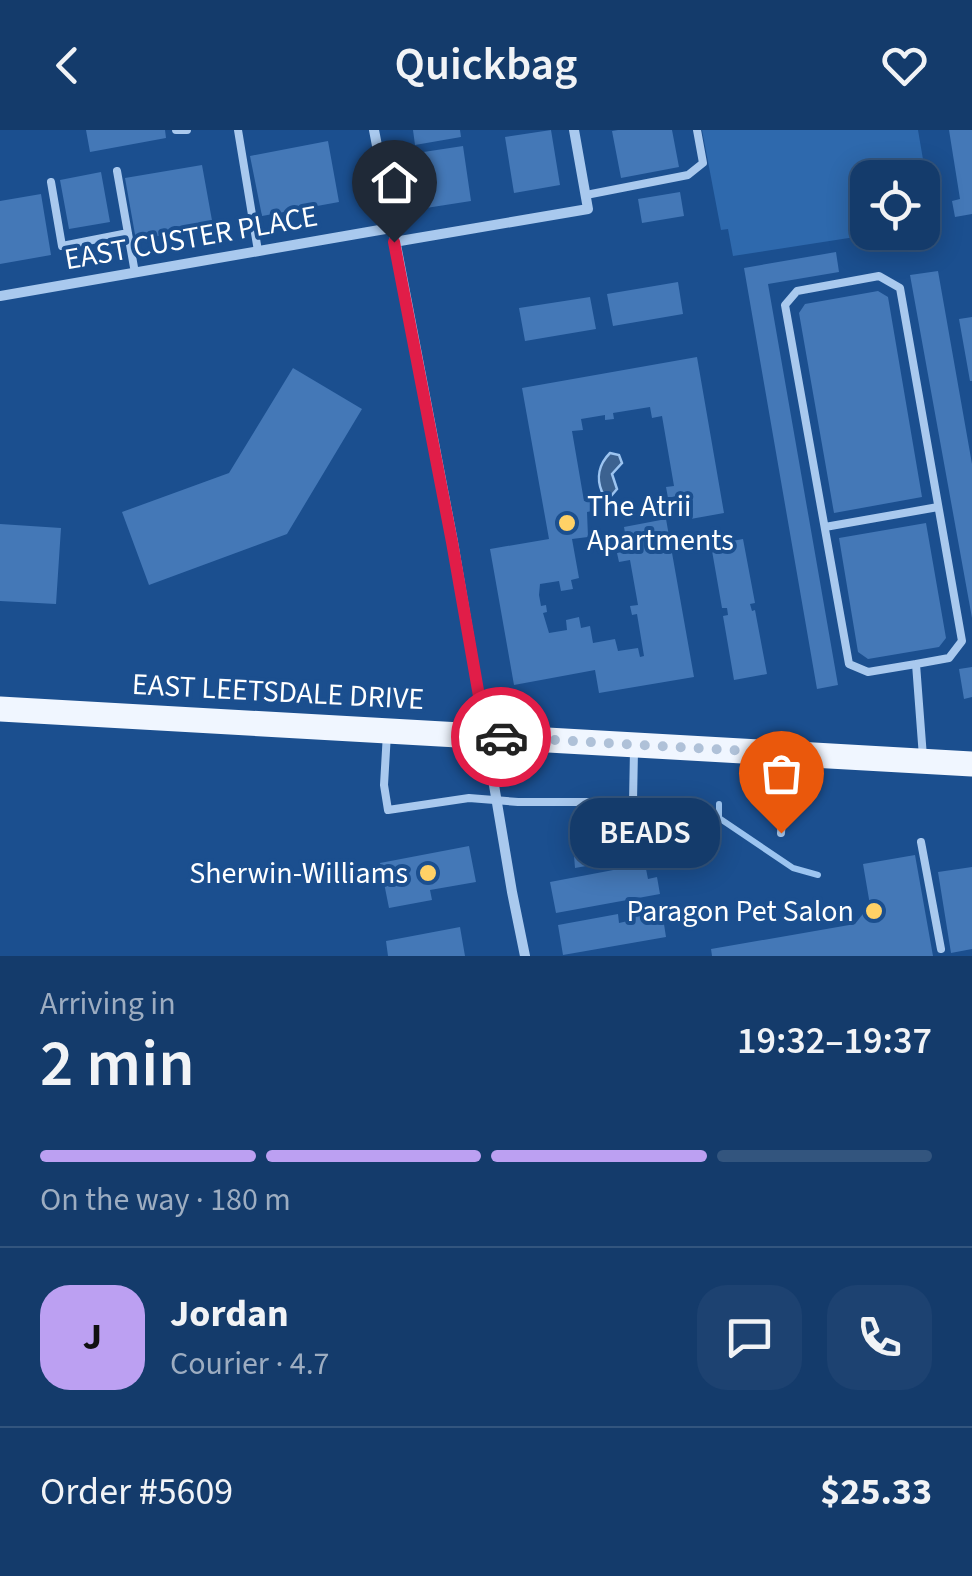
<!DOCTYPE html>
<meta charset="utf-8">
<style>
body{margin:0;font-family:"Source Sans 3",sans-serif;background:#1d4271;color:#f1f3f6;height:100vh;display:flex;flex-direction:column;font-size:38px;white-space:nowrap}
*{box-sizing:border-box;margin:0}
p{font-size:32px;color:#9dadc1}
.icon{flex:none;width:55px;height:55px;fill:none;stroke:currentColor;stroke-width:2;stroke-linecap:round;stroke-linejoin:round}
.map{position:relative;height:826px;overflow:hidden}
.drawer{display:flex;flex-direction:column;background:#143b6b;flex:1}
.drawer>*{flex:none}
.fabs{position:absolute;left:850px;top:30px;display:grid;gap:20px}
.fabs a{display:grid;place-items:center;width:90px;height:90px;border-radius:20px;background:#143b6b;box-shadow:0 5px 25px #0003,0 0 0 2px #33557e;font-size:50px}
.pin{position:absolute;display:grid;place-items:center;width:85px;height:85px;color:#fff;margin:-102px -42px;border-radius:50% 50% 50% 0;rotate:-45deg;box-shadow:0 0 10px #0007}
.pin .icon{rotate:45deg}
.courier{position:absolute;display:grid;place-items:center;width:100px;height:100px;margin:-50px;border:8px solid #e11d48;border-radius:50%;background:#fff;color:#222;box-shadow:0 2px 12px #0007}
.bubble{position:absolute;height:70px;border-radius:30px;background:#143b6b;box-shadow:0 5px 25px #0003,0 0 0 2px #33557e;font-size:32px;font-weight:600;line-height:70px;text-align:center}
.head em{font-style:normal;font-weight:600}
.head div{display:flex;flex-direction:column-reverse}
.head{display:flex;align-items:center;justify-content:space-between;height:170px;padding:0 40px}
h1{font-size:65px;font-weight:600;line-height:75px}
.bar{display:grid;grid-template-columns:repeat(4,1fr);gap:15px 10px;align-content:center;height:120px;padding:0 40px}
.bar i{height:12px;border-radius:8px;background:#33557e}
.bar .on{background:#bca0f2}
.bar p{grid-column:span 4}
.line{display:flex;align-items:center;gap:25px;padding:0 40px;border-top:2px solid #33557e}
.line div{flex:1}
.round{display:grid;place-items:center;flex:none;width:105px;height:105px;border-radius:30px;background:#1d4271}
header{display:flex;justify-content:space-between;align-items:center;height:130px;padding:0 40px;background:#143b6b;font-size:45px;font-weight:600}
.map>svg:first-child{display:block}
</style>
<header><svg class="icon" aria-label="back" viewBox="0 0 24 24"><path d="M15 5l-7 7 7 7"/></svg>Quickbag<svg class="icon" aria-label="heart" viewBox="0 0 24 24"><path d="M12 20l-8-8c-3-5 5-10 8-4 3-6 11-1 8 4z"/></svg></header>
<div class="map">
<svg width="972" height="826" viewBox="0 0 972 826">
<rect width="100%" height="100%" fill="#1b4f8f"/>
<path fill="#2e69ad" d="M 702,0 L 918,0 L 934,94 L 923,96 L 922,48 L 868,48 L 868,102 L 881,103 L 733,126 L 728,99 L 721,100 Z"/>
<path fill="#3c6290" stroke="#9cc4f0" stroke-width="2.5" d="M 610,323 L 619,325 L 622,333 L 612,344 L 617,359 L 611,366 L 602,362 C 596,348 599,334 610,323 Z"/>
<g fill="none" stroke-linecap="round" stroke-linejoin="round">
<path stroke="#9cc4f0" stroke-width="6" d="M 719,674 L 719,688 L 793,738 L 818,745"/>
</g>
<path fill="#4478b7" d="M 86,0 L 165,0 L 166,8 L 90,22 Z
M 413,0 L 460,0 L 461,7 L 415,15 Z
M 551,0 L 560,55 L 514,63 L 505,7 Z
M 618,0 L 672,0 L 679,37 L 621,48 L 612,1 Z
M 949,0 L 972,0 L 972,84 L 955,87 L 952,71 L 960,69 Z
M 328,11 L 339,72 L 262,86 L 250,26 Z
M 463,16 L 471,71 L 426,78 L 417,23 Z
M 202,35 L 213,96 L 136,110 L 125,48 Z
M 101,42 L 110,92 L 69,99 L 60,50 Z
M 680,62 L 684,86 L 642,93 L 638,69 Z
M 41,64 L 51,125 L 0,134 L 0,71 Z
M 836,122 L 839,142 L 768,154 L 838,555 L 817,559 L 744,138 Z
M 938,141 L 972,334 L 972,488 L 910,145 Z
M 678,152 L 683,184 L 613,196 L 607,164 Z
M 878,161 L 888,167 L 922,367 L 834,383 L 799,183 L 805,174 Z
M 590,167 L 596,199 L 525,211 L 519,178 Z
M 972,187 L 972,251 L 970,251 L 959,189 Z
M 697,227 L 724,383 L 685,390 L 683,379 L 679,380 L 676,366 L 668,368 L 666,357 L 674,356 L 662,286 L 652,288 L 650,277 L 613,283 L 614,289 L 605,290 L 605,285 L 581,289 L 583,300 L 572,301 L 584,371 L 595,369 L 597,380 L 587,382 L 588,407 L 572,409 L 579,448 L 571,450 L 573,459 L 561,461 L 559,451 L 540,454 L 539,465 L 541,476 L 546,475 L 547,482 L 543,483 L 549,503 L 567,500 L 566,490 L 579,487 L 581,498 L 590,496 L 593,513 L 615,509 L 618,521 L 638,518 L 640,527 L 644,526 L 637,484 L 632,485 L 630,476 L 638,475 L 630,430 L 619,432 L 617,423 L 628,421 L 624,397 L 666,389 L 694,547 L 599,563 L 595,540 L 514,555 L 490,419 L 549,409 L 522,258 Z
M 293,238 L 362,279 L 287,404 L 149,455 L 122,382 L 229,343 Z
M 926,393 L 946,508 L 939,517 L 868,529 L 858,522 L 839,408 Z
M 0,394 L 61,398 L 56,474 L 0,471 Z
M 743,409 L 755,473 L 750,474 L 752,481 L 755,480 L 767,544 L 734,550 L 723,486 L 728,485 L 727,478 L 722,478 L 711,415 Z
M 972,537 L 972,567 L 964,569 L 959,539 Z
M 612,693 L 608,699 L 619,707 L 644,702 L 648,725 L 575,738 L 572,701 Z
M 469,716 L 476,752 L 430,760 L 432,770 L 389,778 L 380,733 Z
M 915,725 L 933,826 L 712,826 L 711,819 L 855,794 L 870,775 L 863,734 Z
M 645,734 L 648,749 L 657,747 L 660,764 L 556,783 L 550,752 Z
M 972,737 L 972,819 L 951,823 L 938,742 Z
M 661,775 L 666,807 L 563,825 L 558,795 L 618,784 L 619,793 L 628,791 L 628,785 L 651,782 L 650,777 Z
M 460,797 L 465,826 L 388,826 L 386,811 Z"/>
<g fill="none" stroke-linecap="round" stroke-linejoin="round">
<path stroke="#a9c9ee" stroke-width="8" d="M 176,0 L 187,0
M 238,0 L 258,121
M 117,41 L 135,143
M 51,52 L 62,116 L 128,103
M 586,65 L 688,45 L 703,33 L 697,0
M 825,397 L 938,377
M 916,534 L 868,542 L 849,534 L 785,175 L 797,161 L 879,146 L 900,158 L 962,511 L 949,528 L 916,534 L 923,627
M 387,603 L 384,655 L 388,680 L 469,668 L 518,672 L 633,672 L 634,620
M 766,626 L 784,662 L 781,703
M 921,712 L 941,819"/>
<path stroke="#a9c9ee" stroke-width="10" d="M 374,0 L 453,412 L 512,762 L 525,826
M 394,112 L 588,79 L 574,0
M 0,166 L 391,98"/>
<path stroke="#f0f6ff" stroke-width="25" d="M 0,579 L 972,634"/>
</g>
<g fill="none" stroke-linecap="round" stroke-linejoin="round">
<path stroke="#afc1d8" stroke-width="10" stroke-dasharray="0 18" d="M 501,607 L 764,622 L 784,662 L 781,703"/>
<path stroke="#e11d48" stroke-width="12" d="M 394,112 L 452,412 L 486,606 L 501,607"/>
</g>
<g fill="#ffd166" stroke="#1b4f8f" stroke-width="4">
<circle cx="567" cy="393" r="10"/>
<circle cx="428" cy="743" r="10"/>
<circle cx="874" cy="781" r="10"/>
</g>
<g text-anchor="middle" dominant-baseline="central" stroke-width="8" stroke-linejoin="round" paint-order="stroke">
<g font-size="30" fill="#fff" stroke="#1b4f8f">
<text transform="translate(191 108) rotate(-10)">EAST CUSTER PLACE</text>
<text transform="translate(278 562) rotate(3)">EAST LEETSDALE DRIVE</text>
</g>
<g font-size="30" fill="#fff" stroke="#1b4f8f" text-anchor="end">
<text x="587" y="376" text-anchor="start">The Atrii<tspan x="587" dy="34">Apartments</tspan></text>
<text x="408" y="743">Sherwin-Williams</text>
<text x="854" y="781">Paragon Pet Salon</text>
</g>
</g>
</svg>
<div class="fabs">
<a><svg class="icon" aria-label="locate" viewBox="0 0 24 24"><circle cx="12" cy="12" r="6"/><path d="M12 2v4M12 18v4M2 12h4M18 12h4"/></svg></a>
</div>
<div class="pin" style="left:781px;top:703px;background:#ea580c"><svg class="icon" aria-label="bag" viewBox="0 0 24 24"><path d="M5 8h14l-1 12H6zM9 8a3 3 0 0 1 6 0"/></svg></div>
<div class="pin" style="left:394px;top:112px;background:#1f2937"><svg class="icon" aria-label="home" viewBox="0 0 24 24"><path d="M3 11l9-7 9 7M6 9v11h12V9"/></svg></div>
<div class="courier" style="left:501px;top:607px"><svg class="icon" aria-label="car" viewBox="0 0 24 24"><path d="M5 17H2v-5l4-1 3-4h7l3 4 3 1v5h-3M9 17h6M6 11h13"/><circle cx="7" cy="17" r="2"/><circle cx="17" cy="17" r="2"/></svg></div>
<div class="bubble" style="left:570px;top:668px;width:150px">BEADS</div>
</div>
<section class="drawer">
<div class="head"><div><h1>2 min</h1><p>Arriving in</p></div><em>19:32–19:37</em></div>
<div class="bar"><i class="on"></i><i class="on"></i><i class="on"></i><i></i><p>On the way · 180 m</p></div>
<div class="line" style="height:180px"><b class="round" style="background:#bca0f2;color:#111">J</b><div><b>Jordan</b><p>Courier · 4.7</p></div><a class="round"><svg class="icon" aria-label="chat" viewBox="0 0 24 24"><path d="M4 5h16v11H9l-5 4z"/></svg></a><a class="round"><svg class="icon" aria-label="phone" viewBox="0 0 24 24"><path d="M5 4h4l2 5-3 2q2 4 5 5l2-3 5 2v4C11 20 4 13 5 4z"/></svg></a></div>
<div class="line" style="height:130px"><div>Order #5609</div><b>$25.33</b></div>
</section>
